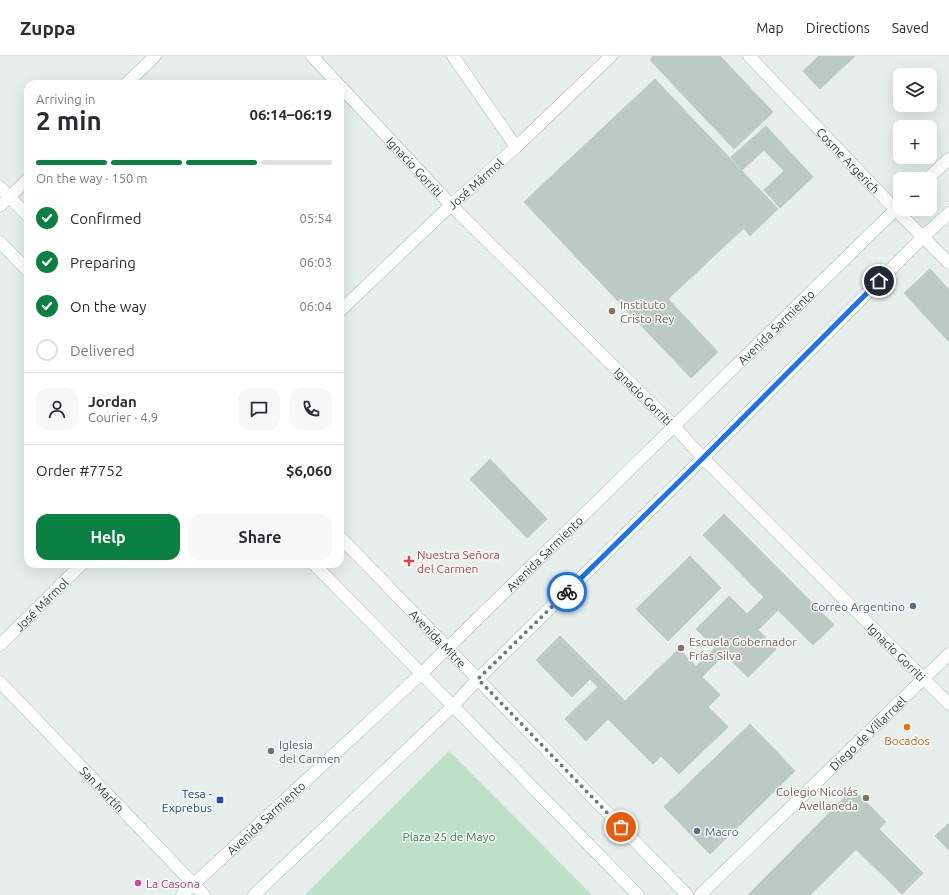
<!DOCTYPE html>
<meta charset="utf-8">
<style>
body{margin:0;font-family:Ubuntu,sans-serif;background:#f7f7f7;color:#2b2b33;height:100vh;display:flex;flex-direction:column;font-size:15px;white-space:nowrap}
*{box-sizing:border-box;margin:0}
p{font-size:13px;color:#7c7c81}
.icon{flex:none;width:22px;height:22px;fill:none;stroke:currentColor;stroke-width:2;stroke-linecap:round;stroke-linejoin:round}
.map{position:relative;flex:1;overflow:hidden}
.side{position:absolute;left:24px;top:24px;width:320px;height:488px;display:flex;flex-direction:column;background:#fff;border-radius:12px;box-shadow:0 4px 16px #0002}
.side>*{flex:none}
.controls{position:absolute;left:893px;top:12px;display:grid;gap:8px}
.controls a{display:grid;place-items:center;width:44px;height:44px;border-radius:8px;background:#fff;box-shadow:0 4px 16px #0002;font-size:20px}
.pin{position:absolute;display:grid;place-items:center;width:34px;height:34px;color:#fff;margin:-17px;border:2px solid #fff;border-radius:50%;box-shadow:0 1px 4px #0007}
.courier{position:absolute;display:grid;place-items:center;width:40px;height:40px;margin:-20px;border:3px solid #1a73e8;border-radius:50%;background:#fff;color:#222;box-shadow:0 1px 5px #0007}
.head em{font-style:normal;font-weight:700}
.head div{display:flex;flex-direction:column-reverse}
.head{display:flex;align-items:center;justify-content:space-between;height:68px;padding:0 12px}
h1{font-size:26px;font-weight:700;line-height:30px}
.bar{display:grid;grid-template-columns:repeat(4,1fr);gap:6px 4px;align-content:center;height:48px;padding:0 12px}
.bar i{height:5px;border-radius:3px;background:#e1e1e2}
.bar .selected{background:#0b8043}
.bar p{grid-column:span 4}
.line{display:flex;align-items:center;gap:10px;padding:0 12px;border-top:1px solid #e1e1e2}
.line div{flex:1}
.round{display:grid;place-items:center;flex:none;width:42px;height:42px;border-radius:12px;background:#f7f7f7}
ol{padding:0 12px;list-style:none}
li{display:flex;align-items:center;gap:12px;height:44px}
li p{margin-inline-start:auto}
li .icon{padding:4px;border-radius:50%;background:#0b8043;color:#fff;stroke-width:4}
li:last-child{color:#7c7c81}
li i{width:22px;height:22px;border:2px solid #e1e1e2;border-radius:50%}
.button{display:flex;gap:8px;margin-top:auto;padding:8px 12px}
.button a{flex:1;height:46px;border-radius:12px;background:#0b8043;color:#fff;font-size:16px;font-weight:700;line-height:46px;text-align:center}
.button a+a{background:#f7f7f7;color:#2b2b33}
header{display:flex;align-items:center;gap:24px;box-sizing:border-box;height:56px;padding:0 20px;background:#fff;border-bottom:1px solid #e1e1e2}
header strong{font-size:19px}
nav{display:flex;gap:22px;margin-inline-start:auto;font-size:14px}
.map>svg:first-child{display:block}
</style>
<header>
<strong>Zuppa</strong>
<nav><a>Map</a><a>Directions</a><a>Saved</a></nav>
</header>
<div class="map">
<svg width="949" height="839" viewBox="0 0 949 839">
<rect width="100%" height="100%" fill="#e6efeb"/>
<path fill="#bfe0c8" d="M 449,695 L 592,839 L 305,839 Z"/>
<path fill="#bbcac4" stroke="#b8c9c2" d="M 653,0 L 720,0 L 773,56 L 734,93 L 650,4 Z
M 819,0 L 855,0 L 820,33 L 803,15 Z
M 655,23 L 778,153 L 750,180 L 744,172 L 668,243 L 718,296 L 691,322 L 524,146 Z
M 766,70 L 813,121 L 780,152 L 764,134 L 784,115 L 764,94 L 742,114 L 731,101 Z
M 930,213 L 949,234 L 949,286 L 904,237 Z
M 490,403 L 547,463 L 527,482 L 470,423 Z
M 724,458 L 834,569 L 813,589 L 778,554 L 758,574 L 776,593 L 748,621 L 725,598 L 702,621 L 720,639 L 708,651 L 728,671 L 679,718 L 661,700 L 653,708 L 608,663 L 586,685 L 565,663 L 598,631 L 590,623 L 572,641 L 536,604 L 560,580 L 625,645 L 679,593 L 696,610 L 715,592 L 696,573 L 729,540 L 747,558 L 764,541 L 703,479 Z
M 690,500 L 721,532 L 668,585 L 636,553 Z
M 750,668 L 795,715 L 710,798 L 664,751 Z
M 853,733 L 886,766 L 879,773 L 923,817 L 902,838 L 856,793 L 810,839 L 748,839 Z
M 949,767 L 949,794 L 935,780 Z"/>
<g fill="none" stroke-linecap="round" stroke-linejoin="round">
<defs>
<g id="minor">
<path d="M 312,0 L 338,28"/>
<path d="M 453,0 L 516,91"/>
<path id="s1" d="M 749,0 L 895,153 L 949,207"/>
<path d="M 126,28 L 155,0"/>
<path id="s2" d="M 340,30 L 451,149 L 674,370 L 703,402 L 949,648"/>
<path d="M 0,150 L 28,123"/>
<path id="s3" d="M 340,255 L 451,149 L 516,91 L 611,0"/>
<path id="s4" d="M 0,589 L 82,508"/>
<path id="s5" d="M 0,626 L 204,839"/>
<path id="s6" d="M 700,839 L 949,598"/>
</g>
<g id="secondary">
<path d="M 927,123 L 949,103"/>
<path d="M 0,131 L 28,160"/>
<path d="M 0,186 L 28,215"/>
<path id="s7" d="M 340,481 L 687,839"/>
<path d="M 314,508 L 638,839"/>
<path id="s8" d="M 182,839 L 421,618 L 900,149"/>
<path d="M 254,839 L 453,650 L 478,623 L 703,402 L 923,181 L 949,157"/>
</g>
</defs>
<use href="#minor" stroke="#a8b8b2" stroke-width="13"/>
<use href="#secondary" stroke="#a4bbb3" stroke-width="13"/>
<use href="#minor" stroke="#fff" stroke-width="12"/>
<use href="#secondary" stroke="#fff" stroke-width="12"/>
</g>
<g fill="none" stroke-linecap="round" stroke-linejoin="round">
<path stroke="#687f78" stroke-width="4" stroke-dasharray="0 7.2" d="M 567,536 L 478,623 L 621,771"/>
<path stroke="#1a73e8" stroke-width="5" d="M 567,536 L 703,402 L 879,225"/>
</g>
<g fill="#8d6e63" stroke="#f7fbf9" stroke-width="1.5">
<circle cx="612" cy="255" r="4"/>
<circle cx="681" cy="592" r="4"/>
<circle cx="866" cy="742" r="4"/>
</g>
<path fill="#e0444e" stroke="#f7fbf9" stroke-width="1.5" d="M407 499h4v4h4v4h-4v4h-4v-4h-4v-4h4z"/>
<g fill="#5c6f8a" stroke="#f7fbf9" stroke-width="1.5">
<circle cx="913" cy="550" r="4"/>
<circle cx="697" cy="775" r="4"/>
</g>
<circle fill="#e8710a" stroke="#f7fbf9" stroke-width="1.5" cx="907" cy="671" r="4"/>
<circle fill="#6b7280" stroke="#f7fbf9" stroke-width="1.5" cx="271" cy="695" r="4"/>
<rect fill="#1a4fb4" stroke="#f7fbf9" stroke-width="1.5" x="216" y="740" width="8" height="8" rx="2"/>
<circle fill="#d1479c" stroke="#f7fbf9" stroke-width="1.5" cx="138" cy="827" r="4"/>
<g text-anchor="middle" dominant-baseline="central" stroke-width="3" stroke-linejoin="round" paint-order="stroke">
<g font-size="12" fill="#24423a" stroke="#f7fbf9">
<text stroke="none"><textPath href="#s1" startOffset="144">Cosme Argerich</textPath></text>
<text stroke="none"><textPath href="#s2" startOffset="110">Ignacio Gorriti</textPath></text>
<text stroke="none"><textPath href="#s3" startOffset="186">José Mármol</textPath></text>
<text stroke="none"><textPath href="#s8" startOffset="822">Avenida Sarmiento</textPath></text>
<text stroke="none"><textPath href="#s2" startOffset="434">Ignacio Gorriti</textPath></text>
<text stroke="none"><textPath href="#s8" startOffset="498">Avenida Sarmiento</textPath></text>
<text stroke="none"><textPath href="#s4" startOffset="58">José Mármol</textPath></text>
<text stroke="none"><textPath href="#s7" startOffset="141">Avenida Mitre</textPath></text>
<text stroke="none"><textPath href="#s2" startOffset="794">Ignacio Gorriti</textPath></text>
<text stroke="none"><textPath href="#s6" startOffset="233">Diego de Villarroel</textPath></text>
<text stroke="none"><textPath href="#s5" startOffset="148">San Martín</textPath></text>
<text stroke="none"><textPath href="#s8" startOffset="114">Avenida Sarmiento</textPath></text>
</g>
<g font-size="12" fill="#785e54" stroke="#f7fbf9" text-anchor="start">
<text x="620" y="248">Instituto<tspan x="620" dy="14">Cristo Rey</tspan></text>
<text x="689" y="585">Escuela Gobernador<tspan x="689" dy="14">Frías Silva</tspan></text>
<text x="858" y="735" text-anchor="end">Colegio Nicolás<tspan x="858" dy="14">Avellaneda</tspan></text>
</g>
<g font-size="12" fill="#be3a42" stroke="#f7fbf9" text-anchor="start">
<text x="417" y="498">Nuestra Señora<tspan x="417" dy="14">del Carmen</tspan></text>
</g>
<g font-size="12" fill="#4e5e75" stroke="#f7fbf9" text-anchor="end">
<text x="905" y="550">Correo Argentino</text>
<text x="705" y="775" text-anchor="start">Macro</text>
</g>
<g font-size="12" fill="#c56008" stroke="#f7fbf9">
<text x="907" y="684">Bocados</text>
</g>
<g font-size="12" fill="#5b616d" stroke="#f7fbf9" text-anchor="start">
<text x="279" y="688">Iglesia<tspan x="279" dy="14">del Carmen</tspan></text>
</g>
<g font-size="12" fill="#164399" stroke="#f7fbf9" text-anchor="end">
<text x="212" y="737">Tesa -<tspan x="212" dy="14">Exprebus</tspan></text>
</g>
<g font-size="12" fill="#2d7a4b" stroke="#f7fbf9">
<text x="449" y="780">Plaza 25 de Mayo</text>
</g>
<g font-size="12" fill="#b23c85" stroke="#f7fbf9" text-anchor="start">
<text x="146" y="827">La Casona</text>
</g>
</g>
</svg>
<div class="controls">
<a><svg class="icon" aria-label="layers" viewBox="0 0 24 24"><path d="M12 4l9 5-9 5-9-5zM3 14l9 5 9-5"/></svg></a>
<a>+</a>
<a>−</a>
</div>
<div class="pin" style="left:621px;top:771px;background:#ea580c"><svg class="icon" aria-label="bag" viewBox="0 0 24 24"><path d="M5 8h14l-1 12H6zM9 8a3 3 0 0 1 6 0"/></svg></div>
<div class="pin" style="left:879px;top:225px;background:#1f2937"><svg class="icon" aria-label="home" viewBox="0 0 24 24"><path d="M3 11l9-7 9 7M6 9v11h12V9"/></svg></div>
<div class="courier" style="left:567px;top:536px"><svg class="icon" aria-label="bike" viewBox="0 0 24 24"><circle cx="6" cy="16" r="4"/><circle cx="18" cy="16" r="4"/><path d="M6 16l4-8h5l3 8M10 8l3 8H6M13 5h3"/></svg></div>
<section class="side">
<div class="head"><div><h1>2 min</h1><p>Arriving in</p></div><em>06:14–06:19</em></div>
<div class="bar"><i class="selected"></i><i class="selected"></i><i class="selected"></i><i></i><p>On the way · 150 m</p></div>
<ol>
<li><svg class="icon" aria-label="check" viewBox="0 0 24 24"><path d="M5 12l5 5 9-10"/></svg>Confirmed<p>05:54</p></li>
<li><svg class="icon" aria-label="check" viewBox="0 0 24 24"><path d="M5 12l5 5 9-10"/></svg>Preparing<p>06:03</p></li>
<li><svg class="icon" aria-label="check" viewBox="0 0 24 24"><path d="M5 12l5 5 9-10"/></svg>On the way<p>06:04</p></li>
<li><i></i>Delivered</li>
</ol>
<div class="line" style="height:72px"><a class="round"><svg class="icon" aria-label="person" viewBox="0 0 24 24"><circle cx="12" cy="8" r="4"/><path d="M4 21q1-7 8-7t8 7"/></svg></a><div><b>Jordan</b><p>Courier · 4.9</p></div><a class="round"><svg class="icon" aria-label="chat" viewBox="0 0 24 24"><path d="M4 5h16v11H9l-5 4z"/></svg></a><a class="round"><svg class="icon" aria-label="phone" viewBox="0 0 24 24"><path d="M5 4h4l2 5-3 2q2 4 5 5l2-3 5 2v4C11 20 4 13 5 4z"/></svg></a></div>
<div class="line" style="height:52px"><div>Order #7752</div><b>$6,060</b></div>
<div class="button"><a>Help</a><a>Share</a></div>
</section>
</div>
